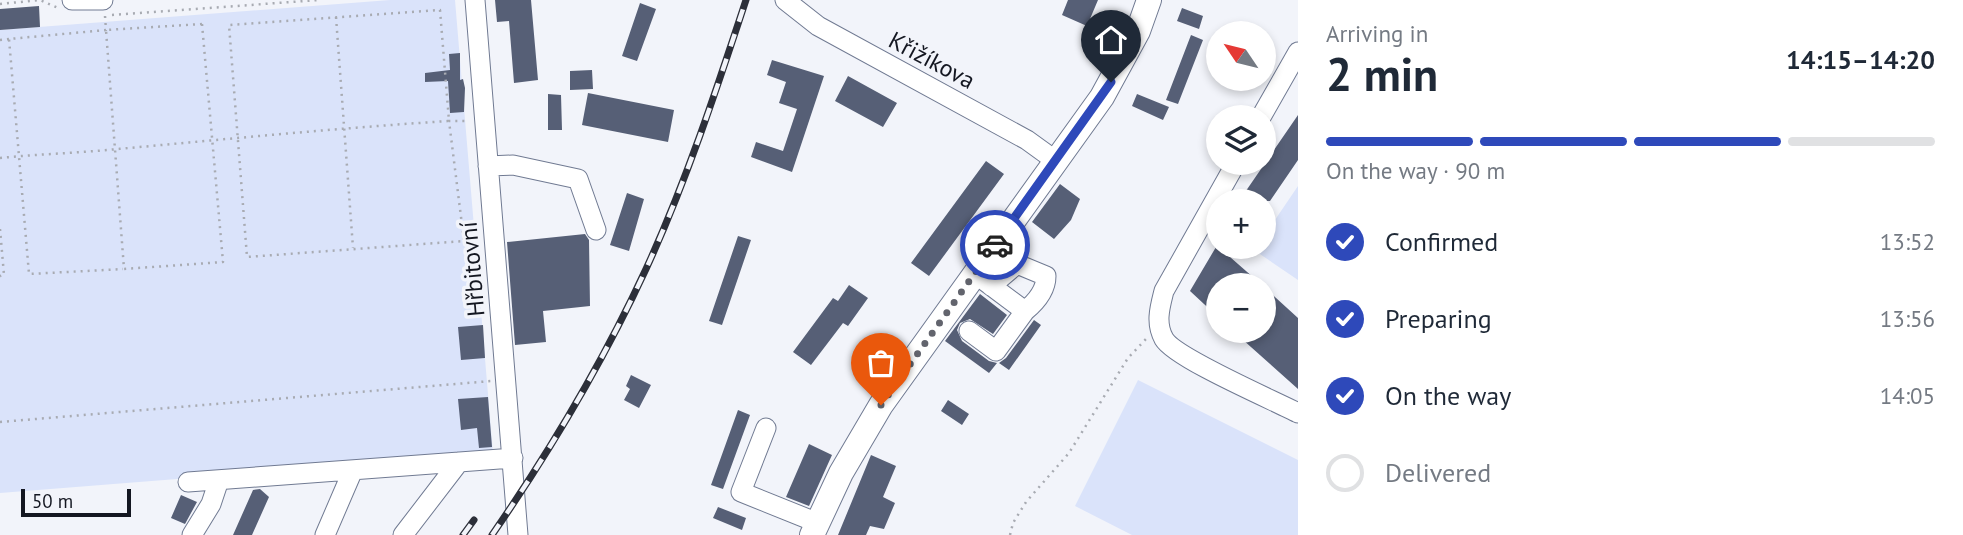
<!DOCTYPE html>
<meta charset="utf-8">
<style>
body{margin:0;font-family:"PT Sans",sans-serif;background:#f2f2f3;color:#1f2937;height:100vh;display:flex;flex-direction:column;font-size:26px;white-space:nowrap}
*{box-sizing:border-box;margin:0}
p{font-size:23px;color:#747a83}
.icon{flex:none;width:38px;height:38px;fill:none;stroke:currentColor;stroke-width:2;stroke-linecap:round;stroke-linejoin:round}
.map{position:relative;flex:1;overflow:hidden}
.side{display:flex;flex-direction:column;background:#fff;width:665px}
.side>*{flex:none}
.needle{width:46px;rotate:305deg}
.buttons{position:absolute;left:1206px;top:21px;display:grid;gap:14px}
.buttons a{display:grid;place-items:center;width:70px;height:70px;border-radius:50%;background:#fff;box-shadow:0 4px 10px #0003;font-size:35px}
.scale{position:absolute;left:21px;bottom:18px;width:110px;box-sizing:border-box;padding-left:7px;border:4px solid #141721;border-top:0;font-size:19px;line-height:24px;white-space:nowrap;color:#141721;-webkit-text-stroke:5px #f2f4fa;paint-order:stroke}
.pin{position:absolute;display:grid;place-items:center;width:60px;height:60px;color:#fff;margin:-72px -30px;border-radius:50% 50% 50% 0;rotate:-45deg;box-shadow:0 0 7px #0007}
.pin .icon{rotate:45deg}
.courier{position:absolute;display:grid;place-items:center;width:70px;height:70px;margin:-35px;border:5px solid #2e49ba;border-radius:50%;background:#fff;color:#222;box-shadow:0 2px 9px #0007}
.summary em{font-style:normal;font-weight:700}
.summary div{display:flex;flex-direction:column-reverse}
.summary{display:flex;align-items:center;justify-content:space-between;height:119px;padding:0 28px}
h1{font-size:46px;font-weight:700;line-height:52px}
.bar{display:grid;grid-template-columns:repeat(4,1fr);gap:10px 7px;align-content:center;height:84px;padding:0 28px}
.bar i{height:9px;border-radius:5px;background:#e0e1e3}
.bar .on{background:#2e49ba}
.bar p{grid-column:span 4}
ol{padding:0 28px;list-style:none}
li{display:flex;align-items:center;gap:21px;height:77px}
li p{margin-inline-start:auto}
li .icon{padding:7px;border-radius:50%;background:#2e49ba;color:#fff;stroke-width:4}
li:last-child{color:#747a83}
li i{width:38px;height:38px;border:4px solid #e0e1e3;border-radius:50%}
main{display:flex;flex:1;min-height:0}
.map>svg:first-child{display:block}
</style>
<main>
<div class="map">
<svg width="1298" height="535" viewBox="0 0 1298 535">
<rect width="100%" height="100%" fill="#f2f4fa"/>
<path fill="#dae3fa" d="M 390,0 L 455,0 L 493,454 L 0,493 L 0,30 Z
M 1298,186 L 1298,280 L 1254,250 L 1264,247 L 1264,236 Z
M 1138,380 L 1298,460 L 1298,535 L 1132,535 L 1075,506 Z"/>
<path fill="#565f76" d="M 495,0 L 531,0 L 538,80 L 514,83 L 509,21 L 497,22 Z
M 1068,0 L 1098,0 L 1087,26 L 1062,15 Z
M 640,3 L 656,9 L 637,61 L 622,56 Z
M 39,6 L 40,27 L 0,30 L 0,9 Z
M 1182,8 L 1203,16 L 1199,29 L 1177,21 Z
M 1191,35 L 1203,40 L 1178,104 L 1166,100 Z
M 460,53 L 460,80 L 463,79 L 465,88 L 464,112 L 450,113 L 448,81 L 425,82 L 425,73 L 450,70 L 449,54 Z
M 772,60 L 824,76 L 792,172 L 751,157 L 756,142 L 783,151 L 797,109 L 779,103 L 786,82 L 767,75 Z
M 592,70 L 593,89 L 570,90 L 570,71 Z
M 848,76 L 897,103 L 883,127 L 835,101 Z
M 588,93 L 674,110 L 668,142 L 582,125 Z
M 548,94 L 561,95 L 562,130 L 548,130 Z
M 1137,94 L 1169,107 L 1163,120 L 1132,106 Z
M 1298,115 L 1298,160 L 1270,201 L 1239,201 Z
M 986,161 L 1004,174 L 929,276 L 911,263 Z
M 1060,184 L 1080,199 L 1071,220 L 1054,239 L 1032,222 Z
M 627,193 L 644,199 L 629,251 L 610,245 Z
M 585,234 L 589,240 L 590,306 L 543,311 L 546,342 L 515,345 L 507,242 Z
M 738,236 L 751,240 L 722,325 L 709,321 Z
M 1216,247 L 1240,247 L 1230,257 L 1262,285 L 1218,285 L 1218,317 L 1190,291 Z
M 849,285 L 868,298 L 848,326 L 843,323 L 811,365 L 793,352 L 833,298 L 838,301 Z
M 1264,287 L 1298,318 L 1298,389 L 1233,331 L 1264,331 Z
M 980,294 L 1007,315 L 993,334 L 970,319 L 960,323 L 957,330 L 962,341 L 989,361 L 997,363 L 989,373 L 945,341 Z
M 1034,320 L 1041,325 L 1009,370 L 999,363 L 1006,358 Z
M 483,325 L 485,358 L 461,360 L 458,327 Z
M 631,375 L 651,385 L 639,408 L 624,400 L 630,389 L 626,386 Z
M 488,397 L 492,447 L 479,448 L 477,428 L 461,430 L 458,399 Z
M 948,400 L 969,414 L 962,425 L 941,411 Z
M 738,410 L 750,415 L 723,489 L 711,485 Z
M 809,444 L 832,455 L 809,506 L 786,497 Z
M 871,455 L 896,466 L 883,497 L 895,503 L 884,529 L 870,526 L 866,535 L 838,535 Z
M 260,489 L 269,497 L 252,535 L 233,535 L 253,490 Z
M 181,495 L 197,502 L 185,524 L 171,518 Z
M 718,507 L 746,518 L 742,530 L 713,518 Z"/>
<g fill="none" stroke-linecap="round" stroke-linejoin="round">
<defs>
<path id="minor" d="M 72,0 L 103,0
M 475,0 L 518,535
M 785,0 L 818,26 L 1027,140 L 1056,161
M 1261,117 L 1298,52
M 1236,163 L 1164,291 C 1160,307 1155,323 1164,339 C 1175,358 1273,400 1298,413
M 488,166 L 513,165 L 578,179 L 596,230
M 991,286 L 1017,264 L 1046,276 C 1046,291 1036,302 1025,311
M 969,331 L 996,351 L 1025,311 L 974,273
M 766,428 L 741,492 L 818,523
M 188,482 L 513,458
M 192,535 L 211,504 L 219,480
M 325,535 L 353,470
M 403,535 L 459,462"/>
<path id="major" d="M 812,535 L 841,473 L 881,405 L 1102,97 L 1138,31 L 1149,0"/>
</defs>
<use href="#minor" stroke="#707a92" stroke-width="21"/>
<use href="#major" stroke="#707a92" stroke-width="26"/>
<path stroke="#a8abb2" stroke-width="2.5" stroke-dasharray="2 5" stroke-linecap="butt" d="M 0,4 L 40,0 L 58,8
M 112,15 L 319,0
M 105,16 L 106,30 L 9,39 L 29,274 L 123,269
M 336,17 L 353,248
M 202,24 L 223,262 L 124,269 L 106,30 Z
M 0,40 L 9,39
M 0,158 C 39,154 79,153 118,149 C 228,139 338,128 449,121 L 440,10 L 229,25 L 247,257 L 464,241 L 449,121 L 469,121
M 0,229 L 4,275 L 0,276
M 0,422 L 491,381
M 1010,535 L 1013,523 L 1026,502 L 1069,453 L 1128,358 L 1146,339"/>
<use href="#minor" stroke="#fff" stroke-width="19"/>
<use href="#major" stroke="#fff" stroke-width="24"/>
<defs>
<path id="rail" d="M 463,535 L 474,520
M 492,535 C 550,451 603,362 646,269 C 686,182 716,91 746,0"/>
</defs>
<use href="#rail" stroke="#2c2f39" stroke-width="7"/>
<use href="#rail" stroke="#f2f4fa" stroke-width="4.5" stroke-dasharray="13" stroke-linecap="butt"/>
</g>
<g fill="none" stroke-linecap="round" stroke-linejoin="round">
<path stroke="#62646d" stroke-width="7" stroke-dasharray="0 12.6" d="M 881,405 L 995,245"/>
<path stroke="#2e49ba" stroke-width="9" d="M 995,245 L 1111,82"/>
</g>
<g text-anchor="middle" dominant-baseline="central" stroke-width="7" stroke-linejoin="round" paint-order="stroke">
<g font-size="24" fill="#141721" stroke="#f2f4fa">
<text transform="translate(932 60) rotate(28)">Křižíkova</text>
<text transform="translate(472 269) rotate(-95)">Hřbitovní</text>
</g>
</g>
</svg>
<div class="buttons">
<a><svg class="needle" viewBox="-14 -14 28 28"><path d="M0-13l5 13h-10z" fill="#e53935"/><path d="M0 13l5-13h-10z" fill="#747a83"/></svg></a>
<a><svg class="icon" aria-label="layers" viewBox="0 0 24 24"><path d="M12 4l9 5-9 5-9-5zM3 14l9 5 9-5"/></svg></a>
<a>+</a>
<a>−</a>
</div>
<div class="scale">50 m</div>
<div class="pin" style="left:881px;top:405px;background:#ea580c"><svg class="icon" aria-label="bag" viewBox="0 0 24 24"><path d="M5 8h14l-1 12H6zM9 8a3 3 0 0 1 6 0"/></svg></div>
<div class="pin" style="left:1111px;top:82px;background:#1f2937"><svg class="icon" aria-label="home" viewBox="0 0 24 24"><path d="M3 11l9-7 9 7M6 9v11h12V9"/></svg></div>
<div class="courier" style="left:995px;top:245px"><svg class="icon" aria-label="car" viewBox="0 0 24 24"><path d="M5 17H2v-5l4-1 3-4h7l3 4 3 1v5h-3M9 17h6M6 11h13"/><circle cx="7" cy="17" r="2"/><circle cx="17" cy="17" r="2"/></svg></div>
</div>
<section class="side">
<div class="summary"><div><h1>2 min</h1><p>Arriving in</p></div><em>14:15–14:20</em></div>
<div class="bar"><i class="on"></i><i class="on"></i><i class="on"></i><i></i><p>On the way · 90 m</p></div>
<ol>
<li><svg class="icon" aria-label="check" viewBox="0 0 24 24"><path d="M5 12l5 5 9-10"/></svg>Confirmed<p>13:52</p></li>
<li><svg class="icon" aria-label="check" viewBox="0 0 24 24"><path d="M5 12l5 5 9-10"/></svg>Preparing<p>13:56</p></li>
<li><svg class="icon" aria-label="check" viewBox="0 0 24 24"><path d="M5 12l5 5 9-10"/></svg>On the way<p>14:05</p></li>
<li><i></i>Delivered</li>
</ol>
</section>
</main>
